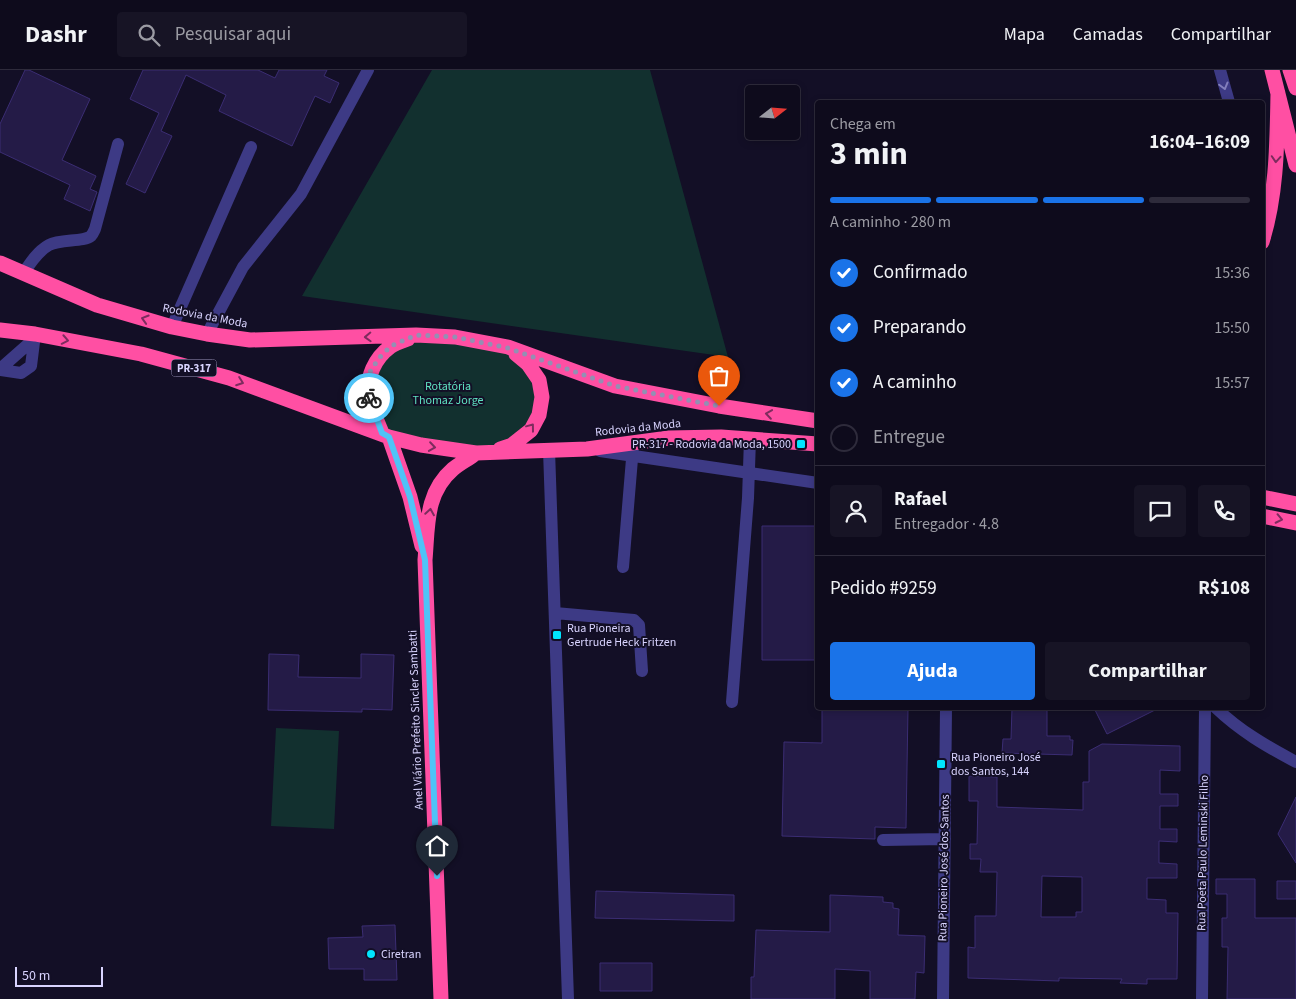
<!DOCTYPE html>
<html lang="pt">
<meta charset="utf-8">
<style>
body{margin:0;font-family:"Source Sans 3",sans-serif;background:#171425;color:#f1f3f6;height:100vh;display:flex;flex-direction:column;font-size:19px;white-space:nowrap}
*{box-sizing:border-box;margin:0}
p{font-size:16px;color:#9b9ba3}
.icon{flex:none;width:28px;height:28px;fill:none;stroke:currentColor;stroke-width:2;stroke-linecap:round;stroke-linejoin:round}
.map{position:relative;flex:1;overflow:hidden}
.drawer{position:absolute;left:815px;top:30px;width:450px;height:610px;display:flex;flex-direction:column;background:#0e0b1c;border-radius:5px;box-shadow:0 2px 8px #0003,0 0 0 1px #2e2b3b}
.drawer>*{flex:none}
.needle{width:32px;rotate:73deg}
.buttons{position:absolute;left:745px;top:15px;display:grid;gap:10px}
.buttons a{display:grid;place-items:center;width:55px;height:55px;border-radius:5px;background:#0e0b1c;box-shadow:0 2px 8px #0003,0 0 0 1px #2e2b3b;font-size:25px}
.scale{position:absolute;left:15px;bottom:12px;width:88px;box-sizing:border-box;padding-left:5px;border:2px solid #d9d4ff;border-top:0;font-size:14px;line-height:18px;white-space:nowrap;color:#d9d4ff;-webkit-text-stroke:4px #130f26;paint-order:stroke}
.pin{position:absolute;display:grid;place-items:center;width:42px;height:42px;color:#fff;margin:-51px -21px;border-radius:50% 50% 50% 0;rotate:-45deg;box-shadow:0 0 5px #0007}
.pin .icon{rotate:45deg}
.courier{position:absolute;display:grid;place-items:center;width:50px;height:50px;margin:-25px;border:4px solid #4fc3f7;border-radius:50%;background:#fff;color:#222;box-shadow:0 1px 6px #0007}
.summary em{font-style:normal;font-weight:700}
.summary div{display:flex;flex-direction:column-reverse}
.summary{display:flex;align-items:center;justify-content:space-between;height:85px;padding:0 15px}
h1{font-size:32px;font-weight:700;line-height:38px}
.bar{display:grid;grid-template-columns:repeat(4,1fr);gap:8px 5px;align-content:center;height:60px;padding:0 15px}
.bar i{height:6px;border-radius:4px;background:#2e2b3b}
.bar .active{background:#1a73e8}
.bar p{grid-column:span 4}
.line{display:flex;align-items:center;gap:12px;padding:0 15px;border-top:1px solid #2e2b3b}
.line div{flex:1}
.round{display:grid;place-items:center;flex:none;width:52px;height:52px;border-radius:5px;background:#171425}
ol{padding:0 15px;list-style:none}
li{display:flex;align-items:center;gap:15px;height:55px}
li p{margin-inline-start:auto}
li .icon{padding:5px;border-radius:50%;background:#1a73e8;color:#fff;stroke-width:4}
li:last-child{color:#9b9ba3}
li i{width:28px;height:28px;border:2px solid #2e2b3b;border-radius:50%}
.cta{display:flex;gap:10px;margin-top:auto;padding:10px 15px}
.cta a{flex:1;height:58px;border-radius:5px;background:#1a73e8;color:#fff;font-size:20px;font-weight:700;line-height:58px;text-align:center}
.cta a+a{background:#171425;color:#f1f3f6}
header{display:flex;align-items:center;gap:30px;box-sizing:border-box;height:70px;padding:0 25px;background:#0e0b1c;border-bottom:1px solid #2e2b3b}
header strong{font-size:24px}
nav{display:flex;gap:28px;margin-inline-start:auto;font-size:18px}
.search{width:350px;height:45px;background:#171425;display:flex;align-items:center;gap:12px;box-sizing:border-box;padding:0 18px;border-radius:5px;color:#9b9ba3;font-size:19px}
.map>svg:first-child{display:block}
</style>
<header>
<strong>Dashr</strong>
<div class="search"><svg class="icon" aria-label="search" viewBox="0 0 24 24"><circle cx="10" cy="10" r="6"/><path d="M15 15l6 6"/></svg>Pesquisar aqui</div>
<nav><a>Mapa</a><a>Camadas</a><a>Compartilhar</a></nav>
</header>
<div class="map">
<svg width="1296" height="929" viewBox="0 0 1296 929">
<rect width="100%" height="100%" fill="#130f26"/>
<path fill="#12302f" d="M 432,0 L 650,0 L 728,287 L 302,226 Z
M 416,265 L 508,277 L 528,294 L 539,345 L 491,383 L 389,367 L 372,336 L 379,288 Z
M 276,658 L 339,661 L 334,759 L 271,756 Z"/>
<path fill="#241b47" stroke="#3b2d73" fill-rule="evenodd" d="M 25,0 L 29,0 L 90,29 L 62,90 L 96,106 L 90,119 L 97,122 L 90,141 L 64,129 L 70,115 L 0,82 L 0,54 Z
M 143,0 L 258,0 L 275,8 L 279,0 L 327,0 L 324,6 L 339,13 L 330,33 L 315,26 L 292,76 L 219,41 L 226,25 L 186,5 L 161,61 L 172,66 L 145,123 L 126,114 L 159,43 L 130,29 Z
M 762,456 L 818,456 L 818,590 L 762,590 Z
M 269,584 L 299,585 L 298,607 L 361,608 L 361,584 L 394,585 L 392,640 L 362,639 L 362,642 L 268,640 Z
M 822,638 L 908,638 L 906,758 L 875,757 L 875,769 L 782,766 L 784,672 L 822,673 Z
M 1012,638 L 1047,638 L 1047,666 L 1070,666 L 1070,670 L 1073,670 L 1072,685 L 1002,683 L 1003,669 L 1011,669 Z
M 1094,638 L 1159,638 L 1107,664 Z
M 1102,674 L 1180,676 L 1180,701 L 1160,700 L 1160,724 L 1178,724 L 1178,736 L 1160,736 L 1160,759 L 1177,759 L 1177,772 L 1159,771 L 1159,793 L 1177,794 L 1177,808 L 1147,808 L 1147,829 L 1166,830 L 1166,843 L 1178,843 L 1177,909 L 1147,909 L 1147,914 L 1120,913 L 1122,909 L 1059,908 L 1059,911 L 968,908 L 968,877 L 975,878 L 975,846 L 996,846 L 997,802 L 980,802 L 981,789 L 970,789 L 970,774 L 977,774 L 978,731 L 969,731 L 969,706 L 997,707 L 997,737 L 1083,740 L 1083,712 L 1089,712 L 1089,681 ZM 1042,806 L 1082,807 L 1082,842 L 1076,842 L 1076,847 L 1041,847 Z
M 1296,727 L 1296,793 L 1278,764 Z
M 1216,809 L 1255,809 L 1255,848 L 1296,848 L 1296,929 L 1227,929 L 1228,877 L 1222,877 L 1222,848 L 1227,848 L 1227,824 L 1216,824 Z
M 1277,811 L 1296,811 L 1296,829 L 1277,829 Z
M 596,821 L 734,825 L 734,851 L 595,848 Z
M 830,825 L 883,827 L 883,832 L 893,833 L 893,838 L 899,839 L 898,865 L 925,866 L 924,903 L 916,902 L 915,929 L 870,929 L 870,901 L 835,899 L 835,929 L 751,929 L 751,907 L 754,907 L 756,860 L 830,862 Z
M 395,855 L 397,910 L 364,910 L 364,899 L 329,899 L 328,868 L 363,867 L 362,856 Z
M 600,893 L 652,893 L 652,921 L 600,921 Z"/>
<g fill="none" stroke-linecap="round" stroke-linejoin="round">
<path stroke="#3d3a85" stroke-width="12" d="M 1220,0 L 1229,32
M 23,204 C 30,193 38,181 49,175 C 60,169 84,172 91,166 C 93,164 94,161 95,159 L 118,74
M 172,257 L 251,77
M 207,264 L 243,197 L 301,124 L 368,0
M 0,299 L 34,269
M 0,300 L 21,303 L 31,296 L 35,264
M 549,380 L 568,929
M 600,381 L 818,413
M 623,497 L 633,377
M 555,543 L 634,550 L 639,555 L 642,601
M 732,632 L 748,428 L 750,369
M 1216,638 C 1240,661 1266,676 1296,692
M 883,770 L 945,769
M 943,929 L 946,638
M 1202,929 L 1205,638"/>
<path stroke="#ff4fa3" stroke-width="15" d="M 1272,0 L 1296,95
M 1290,0 L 1296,18
M 1262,172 C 1277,124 1277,73 1278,23
M 0,193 L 97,235 L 172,257 L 207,264 L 250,270 L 416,265 L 455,267 L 508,277 L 615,316 L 719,336 L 818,351
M 0,260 L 35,264 L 141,284 L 229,308 L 389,367 L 421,375 L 476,383 L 587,379 L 669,368 L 721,367 L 818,374
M 382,363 C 377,351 371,338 369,326 C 366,307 375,288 390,277 C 395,273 402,271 408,269
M 389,367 L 410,427 L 422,476
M 500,379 L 512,375 L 531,360 L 539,345 L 542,327 L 539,310 L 528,294 L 516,284
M 1262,427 L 1296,434
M 1262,446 L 1296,453
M 441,929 L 425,490 C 428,456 425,423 453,399 C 460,393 469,389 476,383"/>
</g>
<defs><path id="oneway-chevron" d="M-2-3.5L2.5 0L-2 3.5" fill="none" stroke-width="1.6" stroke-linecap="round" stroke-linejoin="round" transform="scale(1.25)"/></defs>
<use stroke="#837fbc" href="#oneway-chevron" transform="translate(1224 16) rotate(75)"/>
<g stroke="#7d2c5e">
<use href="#oneway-chevron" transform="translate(1276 89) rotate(94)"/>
<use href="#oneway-chevron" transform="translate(145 249) rotate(-163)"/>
<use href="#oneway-chevron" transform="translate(368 267) rotate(178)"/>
<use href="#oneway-chevron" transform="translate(65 270) rotate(11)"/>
<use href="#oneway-chevron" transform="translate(240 312) rotate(20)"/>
<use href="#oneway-chevron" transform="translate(769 344) rotate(-172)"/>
<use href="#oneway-chevron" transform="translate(531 357) rotate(-53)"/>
<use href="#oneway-chevron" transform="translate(432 377) rotate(8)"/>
<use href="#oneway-chevron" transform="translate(430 442) rotate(-81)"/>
<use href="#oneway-chevron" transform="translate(1279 449) rotate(12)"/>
</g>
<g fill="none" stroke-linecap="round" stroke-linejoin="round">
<path stroke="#948fb3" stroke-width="5" stroke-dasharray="0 9" d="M 369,328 L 368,313 L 370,302 L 379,288 L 391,276 L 416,265 L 455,267 L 508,278 L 615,316 L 719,336"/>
<path stroke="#4fc3f7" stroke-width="6" d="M 369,328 L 382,363 L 389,367 L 410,427 L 425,490 L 437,806"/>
</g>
<g fill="#00e5ff" stroke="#130f26" stroke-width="2">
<rect x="796" y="369" width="10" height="10" rx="2.5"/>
<rect x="552" y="560" width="10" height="10" rx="2.5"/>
<rect x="936" y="689" width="10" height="10" rx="2.5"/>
<circle cx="371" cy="884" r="5"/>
</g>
<g text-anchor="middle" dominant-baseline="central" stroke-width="4" stroke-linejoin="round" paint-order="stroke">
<rect fill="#130f26" stroke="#9e99be" stroke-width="1" x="171.5" y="289.5" width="45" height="17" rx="4"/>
<g font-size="11" font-weight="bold" fill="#d9d4ff">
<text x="194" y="298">PR-317</text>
</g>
<g font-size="12" fill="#d9d4ff" stroke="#130f26">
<text transform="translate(205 246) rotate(11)">Rodovia da Moda</text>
<text transform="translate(638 358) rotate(-6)">Rodovia da Moda</text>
<text transform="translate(416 650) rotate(-92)">Anel Viário Prefeito Sincler Sambatti</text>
<text transform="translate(1203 783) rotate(-89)">Rua Poeta Paulo Leminski Filho</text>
<text transform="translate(944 798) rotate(-89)">Rua Pioneiro José dos Santos</text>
</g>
<g font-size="12" fill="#5fe0c0" stroke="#130f26">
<text x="448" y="316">Rotatória<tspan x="448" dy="14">Thomaz Jorge</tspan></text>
</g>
<g font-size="12" fill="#d9d4ff" stroke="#130f26" text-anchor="start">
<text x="791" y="374" text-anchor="end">PR-317 - Rodovia da Moda, 1500</text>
<text x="567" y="558">Rua Pioneira<tspan x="567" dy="14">Gertrude Heck Fritzen</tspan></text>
<text x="951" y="687">Rua Pioneiro José<tspan x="951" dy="14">dos Santos, 144</tspan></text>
<text x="381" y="884">Ciretran</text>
</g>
</g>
</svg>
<div class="buttons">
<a><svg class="needle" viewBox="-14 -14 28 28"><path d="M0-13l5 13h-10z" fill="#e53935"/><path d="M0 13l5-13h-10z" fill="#9b9ba3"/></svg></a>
</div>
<div class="scale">50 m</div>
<div class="pin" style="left:719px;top:336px;background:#ea580c"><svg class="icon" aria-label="bag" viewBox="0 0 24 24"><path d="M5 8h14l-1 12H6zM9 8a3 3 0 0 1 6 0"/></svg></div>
<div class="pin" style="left:437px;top:806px;background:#1f2937"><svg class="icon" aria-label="home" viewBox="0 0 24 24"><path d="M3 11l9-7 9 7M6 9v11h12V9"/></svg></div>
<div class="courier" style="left:369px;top:328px"><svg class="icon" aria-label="bike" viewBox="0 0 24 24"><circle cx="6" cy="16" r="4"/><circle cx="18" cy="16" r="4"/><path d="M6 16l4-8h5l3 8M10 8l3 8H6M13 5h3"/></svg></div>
<section class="drawer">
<div class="summary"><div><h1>3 min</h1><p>Chega em</p></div><em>16:04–16:09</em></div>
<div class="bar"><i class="active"></i><i class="active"></i><i class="active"></i><i></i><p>A caminho · 280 m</p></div>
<ol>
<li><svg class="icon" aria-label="check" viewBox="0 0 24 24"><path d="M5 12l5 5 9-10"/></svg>Confirmado<p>15:36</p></li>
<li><svg class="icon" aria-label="check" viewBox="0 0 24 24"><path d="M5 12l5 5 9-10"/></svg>Preparando<p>15:50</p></li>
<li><svg class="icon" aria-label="check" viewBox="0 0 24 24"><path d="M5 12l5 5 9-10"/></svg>A caminho<p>15:57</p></li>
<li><i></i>Entregue</li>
</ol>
<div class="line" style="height:90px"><a class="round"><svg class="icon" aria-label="person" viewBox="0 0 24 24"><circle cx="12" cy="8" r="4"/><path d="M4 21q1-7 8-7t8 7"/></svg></a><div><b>Rafael</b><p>Entregador · 4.8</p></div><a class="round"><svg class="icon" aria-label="chat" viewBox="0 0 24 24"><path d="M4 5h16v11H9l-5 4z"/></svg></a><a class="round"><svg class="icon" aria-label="phone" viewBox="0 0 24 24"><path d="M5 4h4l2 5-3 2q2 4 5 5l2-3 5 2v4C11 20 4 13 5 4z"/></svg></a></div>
<div class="line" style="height:65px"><div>Pedido #9259</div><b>R$108</b></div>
<div class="cta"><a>Ajuda</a><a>Compartilhar</a></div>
</section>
</div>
